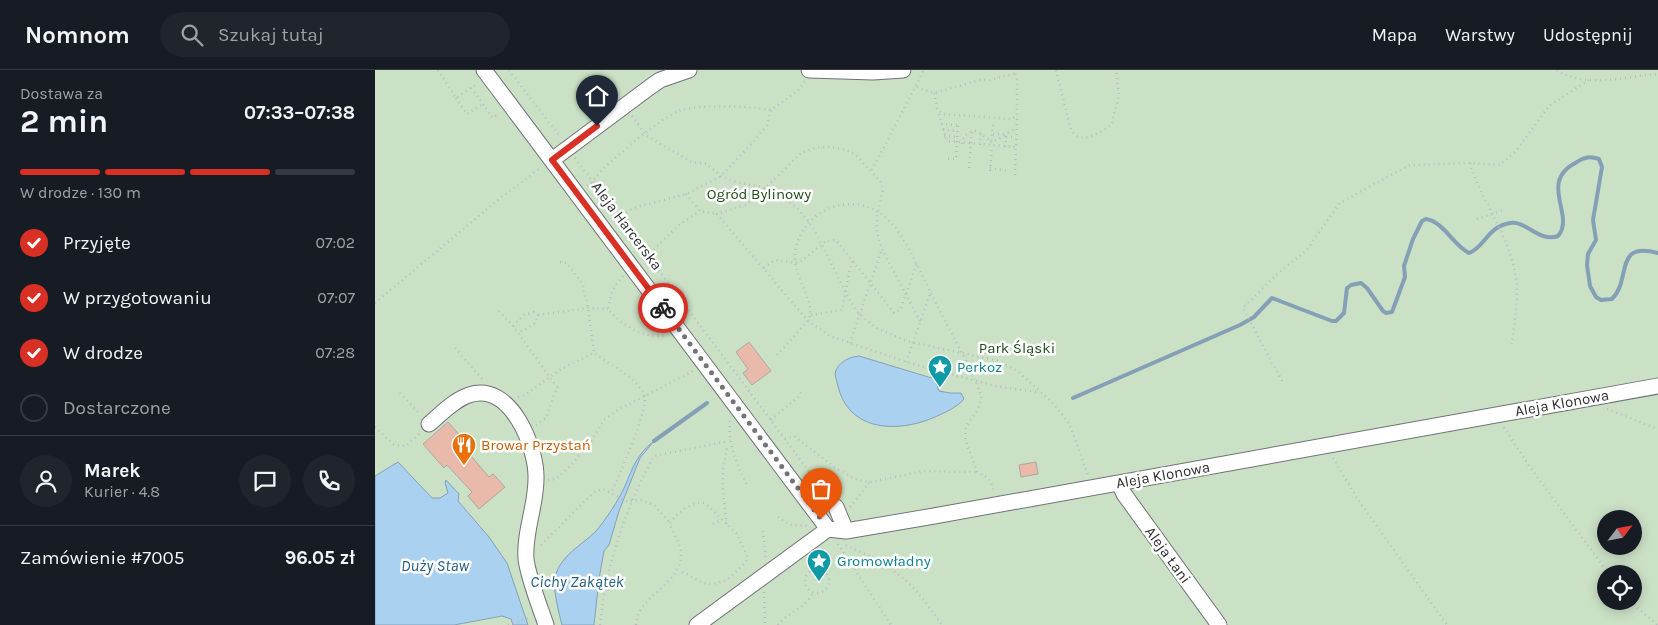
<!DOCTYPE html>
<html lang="pl">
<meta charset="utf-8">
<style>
body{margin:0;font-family:Karla,sans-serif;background:#20242c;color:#f1f3f6;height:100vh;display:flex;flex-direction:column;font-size:19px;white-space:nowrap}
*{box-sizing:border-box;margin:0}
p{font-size:16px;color:#9ea1a6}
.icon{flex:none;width:28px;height:28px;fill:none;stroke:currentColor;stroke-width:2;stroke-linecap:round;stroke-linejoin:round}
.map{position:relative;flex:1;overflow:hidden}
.drawer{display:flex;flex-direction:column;background:#171b24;width:375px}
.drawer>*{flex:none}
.needle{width:32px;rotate:58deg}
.controls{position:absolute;left:1222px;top:440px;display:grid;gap:10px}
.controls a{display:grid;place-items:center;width:45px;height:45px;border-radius:50%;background:#171b24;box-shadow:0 2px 12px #0003;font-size:25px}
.pin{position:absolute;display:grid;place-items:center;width:42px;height:42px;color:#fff;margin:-51px -21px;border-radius:50% 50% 50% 0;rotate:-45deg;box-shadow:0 0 5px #0007}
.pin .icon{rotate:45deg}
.courier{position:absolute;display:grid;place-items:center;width:50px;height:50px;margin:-25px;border:4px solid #d93025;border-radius:50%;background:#fff;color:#222;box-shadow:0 1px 6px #0007}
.summary em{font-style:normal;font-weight:700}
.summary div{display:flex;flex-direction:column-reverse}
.summary{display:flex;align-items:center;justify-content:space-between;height:85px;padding:0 20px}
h1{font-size:32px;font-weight:700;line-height:38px}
.bar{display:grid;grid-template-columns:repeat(4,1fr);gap:8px 5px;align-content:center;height:60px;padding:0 20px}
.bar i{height:6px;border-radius:4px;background:#363941}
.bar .on{background:#d93025}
.bar p{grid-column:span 4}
.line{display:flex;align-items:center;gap:12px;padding:0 20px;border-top:1px solid #363941}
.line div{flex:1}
.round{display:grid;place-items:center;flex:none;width:52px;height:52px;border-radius:26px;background:#20242c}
ol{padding:0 20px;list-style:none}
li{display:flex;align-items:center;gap:15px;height:55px}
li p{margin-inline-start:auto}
li .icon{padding:5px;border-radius:50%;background:#d93025;color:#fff;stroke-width:4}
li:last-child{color:#9ea1a6}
li i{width:28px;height:28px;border:2px solid #363941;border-radius:50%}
header{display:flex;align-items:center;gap:30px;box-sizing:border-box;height:70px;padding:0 25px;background:#171b24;border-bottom:1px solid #363941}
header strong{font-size:24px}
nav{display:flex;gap:28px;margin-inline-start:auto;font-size:18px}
.search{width:350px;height:45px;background:#20242c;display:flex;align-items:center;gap:12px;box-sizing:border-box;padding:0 18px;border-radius:28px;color:#9ea1a6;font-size:19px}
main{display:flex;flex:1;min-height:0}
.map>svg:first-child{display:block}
</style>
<header>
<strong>Nomnom</strong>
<div class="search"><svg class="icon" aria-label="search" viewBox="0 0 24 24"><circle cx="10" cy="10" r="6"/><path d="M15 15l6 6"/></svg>Szukaj tutaj</div>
<nav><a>Mapa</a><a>Warstwy</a><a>Udostępnij</a></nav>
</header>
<main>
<section class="drawer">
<div class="summary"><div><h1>2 min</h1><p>Dostawa za</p></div><em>07:33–07:38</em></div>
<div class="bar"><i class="on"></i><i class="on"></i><i class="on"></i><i></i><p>W drodze · 130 m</p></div>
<ol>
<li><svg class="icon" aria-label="check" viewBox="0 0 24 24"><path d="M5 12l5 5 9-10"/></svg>Przyjęte<p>07:02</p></li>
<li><svg class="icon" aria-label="check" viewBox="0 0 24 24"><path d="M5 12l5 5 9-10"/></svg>W przygotowaniu<p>07:07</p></li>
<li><svg class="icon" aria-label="check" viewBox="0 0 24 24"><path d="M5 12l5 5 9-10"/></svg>W drodze<p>07:28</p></li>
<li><i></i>Dostarczone</li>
</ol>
<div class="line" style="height:90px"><a class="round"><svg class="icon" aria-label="person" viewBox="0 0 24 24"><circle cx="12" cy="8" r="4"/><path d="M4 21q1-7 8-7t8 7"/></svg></a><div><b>Marek</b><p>Kurier · 4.8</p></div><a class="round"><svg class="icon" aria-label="chat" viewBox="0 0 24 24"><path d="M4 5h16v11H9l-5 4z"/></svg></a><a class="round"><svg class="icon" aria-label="phone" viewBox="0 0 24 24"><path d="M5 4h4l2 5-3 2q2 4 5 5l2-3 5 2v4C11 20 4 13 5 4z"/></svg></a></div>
<div class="line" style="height:65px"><div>Zamówienie #7005</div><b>96.05 zł</b></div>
</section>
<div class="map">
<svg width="1283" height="555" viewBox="0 0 1283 555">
<rect width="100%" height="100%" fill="#f6f7ff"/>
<path fill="#cbe1c6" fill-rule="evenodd" d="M 0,0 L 1283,0 L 1283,555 L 0,555 ZM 1231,449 L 1259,449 L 1259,476 L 1231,476 ZM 1231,504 L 1259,504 L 1259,531 L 1231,531 Z"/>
<path fill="#abd1f0" stroke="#85a0b6" d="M 484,286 L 560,309 L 564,321 L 575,323 L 586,323 L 589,329 C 581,338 571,342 560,347 C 531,360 486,364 468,330 C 464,322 462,313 460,304 C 462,293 473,287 484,286 Z
M 279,371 L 265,388 L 244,441 L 234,475 L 229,481 L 224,509 L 219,555 L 187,555 C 184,544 177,515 180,506 C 187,484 206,476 221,461 C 232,448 243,431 250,416 C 258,397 262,384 279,371 Z
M 23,392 L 57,428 L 65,428 L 73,423 L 70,413 L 71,410 L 84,424 L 83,431 L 114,467 L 132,493 L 153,555 L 138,555 L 136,549 L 127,546 L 79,555 L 0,555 L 0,406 Z"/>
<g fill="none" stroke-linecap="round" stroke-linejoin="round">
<path stroke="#85a0b6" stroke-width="4" d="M 698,328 L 865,255 L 879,247 L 897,228 L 957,251 L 961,251 L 969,243 L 972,218 L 976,215 L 986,213 L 992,218 L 1008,241 L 1011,243 L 1017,242 L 1030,207 L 1029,196 L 1038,169 L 1047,151 L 1051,149 C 1069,152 1078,175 1094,183 C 1110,177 1112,157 1135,153 C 1151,150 1164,173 1183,166 C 1201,145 1162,112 1202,92 C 1210,87 1215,86 1224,89 L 1227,97 L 1218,150 L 1221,170 L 1213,184 L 1212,195 L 1215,216 L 1221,227 L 1226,230 L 1237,229 C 1257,209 1238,171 1283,183
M 279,371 L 332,333"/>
</g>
<path fill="#e9b9aa" stroke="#aea6a3" d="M 374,272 L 396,301 L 377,315 L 368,303 L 373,299 L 361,282 Z
M 73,352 L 94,376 L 90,379 L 114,407 L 118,404 L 130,417 L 104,439 L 93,426 L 97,422 L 72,395 L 69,398 L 48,374 Z
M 661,392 L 663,404 L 646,407 L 644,395 Z"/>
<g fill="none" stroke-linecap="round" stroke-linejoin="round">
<defs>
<path id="street" d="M 109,0 L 453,459
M 434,0 L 498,2 L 528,0
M 177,90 L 275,17 L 285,10 L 314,0
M 54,354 C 66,344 79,330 94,325 C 136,311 162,378 161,409 C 161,436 149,462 151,489 C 153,507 165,537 171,555
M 744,413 L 749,424 L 844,555
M 461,437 L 471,461
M 322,555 L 453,459 L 471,461 L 559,446 L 1283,316"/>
</defs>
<use href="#street" stroke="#707178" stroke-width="17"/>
<path stroke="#b9bac0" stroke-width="2.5" stroke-dasharray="1 4" stroke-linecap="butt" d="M 63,0 L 81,28 L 103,13
M 134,0 L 185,67
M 681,0 L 696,60 C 706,76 725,63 736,55 L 744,26 L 741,0
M 1182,0 C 1210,19 1252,6 1283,4
M 542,17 L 559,23 L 605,10 L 615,10 L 641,3
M 96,18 L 118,48 L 124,43
M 559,23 L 562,39 L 568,44 L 637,49 L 642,45 L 642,6 L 640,0
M 81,28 L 92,44 L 107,34
M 564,44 L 572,71 L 641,77
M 257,46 L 270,64 L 287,75 L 317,92 L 332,94 L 346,106 L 362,112 L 390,118 L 412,130 L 423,139 L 434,152 L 441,163 L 475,231 L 484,244 L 503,259 L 532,271 L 624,291 L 642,301 L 676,331 L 694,353 L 713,405
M 566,54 L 583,55
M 618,55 L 616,71 C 627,70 633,60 642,59
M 568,60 L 583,61
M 618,64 L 631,64
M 569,66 L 582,67
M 631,67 L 641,67
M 587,74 C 588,65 594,61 602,61 L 616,71 L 616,76
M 605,75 L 606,62
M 630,77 L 631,66
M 200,88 L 454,428
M 573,89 L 581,89 L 583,52
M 1095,93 C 1107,133 1135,166 1141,208 C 1144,229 1139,252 1137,274
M 594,98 L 597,61
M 615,98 L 634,101
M 497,100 L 549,0
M 615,101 L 617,76
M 640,105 L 642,47
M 212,116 C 219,111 222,105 228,99 C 244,84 284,49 304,41 C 323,34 375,36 396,40
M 311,124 L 325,141 L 342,144
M 1102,149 L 1129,140
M 239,151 L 258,138 L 311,124 L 346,106 L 379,71 L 392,55 L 396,40 L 423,21 L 430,11
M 268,190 L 305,154 L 325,141
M 185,192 L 192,193 L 208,215 L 213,238 L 219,283 C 235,295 258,305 269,323 C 276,336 243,407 236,424
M 389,198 L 400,190 L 424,193 L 451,171 L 461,170 L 519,243 L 525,240 L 542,194
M 248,206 L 237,221 L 233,239 C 247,255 269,270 291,265
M 0,233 L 124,129 L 165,98
M 124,241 L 138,256 L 182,317 L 171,348 L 161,355
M 163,245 L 213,238 L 233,239
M 436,245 L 467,240 L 475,198 L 478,191
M 545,251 L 507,179 L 502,162 L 502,147 L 508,119 L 505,111 L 482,86 L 472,80 L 455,77 L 440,78 L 426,83 L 381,127 L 370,135 L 342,144 L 433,251 L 455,266 L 531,292 L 620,316 L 661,322 L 664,320
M 138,256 L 149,245 L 159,242 L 163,245 L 159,254 L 143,263
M 475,273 L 507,179
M 80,278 L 107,309
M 402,285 L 433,251 C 445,225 402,200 429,159 C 436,147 452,137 466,135 C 509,128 528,166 544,199 C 553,217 562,235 571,253 C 578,265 606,318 606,328 C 606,340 594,348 591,358 C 587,372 599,388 602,402 C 613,407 616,410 619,422
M 531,292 L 556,221
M 907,311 L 868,238 L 903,203 L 931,181 L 964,134 L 995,116 L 1035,95 L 1095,93 L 1125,95 L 1141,81 L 1174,36 L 1214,10
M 25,323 L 45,344
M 143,327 L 150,325 L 186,299 L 219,283
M 1232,339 L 1283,359
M 396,350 L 423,327 L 428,319
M 355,351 C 353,376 362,395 373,417
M 0,357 L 19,375 L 31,376 L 44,364
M 1129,357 L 1152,393 L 1234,504
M 410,369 L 419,366 L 462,399 L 480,409 L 495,412 L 550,401 L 602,402
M 958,388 L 982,428 L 1072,555
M 173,410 L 181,409 L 197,394 L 217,370 L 229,350 L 241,341 L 318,301
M 475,437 L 495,412
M 403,447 L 415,455 L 434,456
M 338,454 L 346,450
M 352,454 C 348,429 345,404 352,379 L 356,377
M 388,461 L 391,490
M 463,474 L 516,555
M 166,475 L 218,423 L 228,419 L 251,431 L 267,430 L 280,436 L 295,453
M 471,475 C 485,482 500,488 513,497 C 537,512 551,532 567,555
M 434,489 L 441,499
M430 511a12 12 0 1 1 24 0a12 12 0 1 1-24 0Z
M 389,522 L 390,555
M 1255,531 L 1282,555
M 133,555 L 154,548
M 225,555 C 231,495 250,439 279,386 L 354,371
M 261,555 C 261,526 308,515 306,482 C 305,472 297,463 295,453 C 301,443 318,431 330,433 L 362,464 L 372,486 L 371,492 L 352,510 L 338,514 L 328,513 L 304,500
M 403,555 C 413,542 433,537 438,522"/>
<use href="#street" stroke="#fff" stroke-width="15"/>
</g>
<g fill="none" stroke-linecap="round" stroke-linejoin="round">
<path stroke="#737478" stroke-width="5" stroke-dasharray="0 9" d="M 288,238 L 446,449"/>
<path stroke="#d93025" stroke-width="6" d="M 222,56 L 177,90 L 288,238"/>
</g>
<defs>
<symbol id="sight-pin" viewBox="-11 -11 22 30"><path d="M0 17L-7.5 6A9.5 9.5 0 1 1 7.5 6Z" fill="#0f9aa8" stroke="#fff"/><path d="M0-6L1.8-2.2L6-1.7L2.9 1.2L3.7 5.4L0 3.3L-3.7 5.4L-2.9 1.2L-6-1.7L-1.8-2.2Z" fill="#fff"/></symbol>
<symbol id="restaurant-pin" viewBox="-11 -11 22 30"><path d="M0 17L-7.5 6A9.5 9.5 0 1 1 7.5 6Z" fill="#e8710a" stroke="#fff"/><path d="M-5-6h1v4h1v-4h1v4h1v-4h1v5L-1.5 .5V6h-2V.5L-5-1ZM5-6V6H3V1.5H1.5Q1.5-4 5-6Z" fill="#fff"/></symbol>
</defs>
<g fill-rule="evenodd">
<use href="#sight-pin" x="551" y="283" width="28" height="38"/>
<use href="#restaurant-pin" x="75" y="361" width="28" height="38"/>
<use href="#sight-pin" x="430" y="477" width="28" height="38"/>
</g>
<g text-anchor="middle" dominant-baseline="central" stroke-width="5" stroke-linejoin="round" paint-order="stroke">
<g font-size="15" fill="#234b1b" stroke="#fff">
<text x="384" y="124">Ogród Bylinowy</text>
<text x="642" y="278">Park Śląski</text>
</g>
<g font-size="15" fill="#2d2e30" stroke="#fff">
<text transform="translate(252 156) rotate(53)">Aleja Harcerska</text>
<text transform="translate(1187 333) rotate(-10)">Aleja Klonowa</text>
<text transform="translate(788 405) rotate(-10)">Aleja Klonowa</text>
<text transform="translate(793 485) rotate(54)">Aleja Łani</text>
</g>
<g font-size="15" fill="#0d838f" stroke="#fff" text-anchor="start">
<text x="582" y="297">Perkoz</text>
<text x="462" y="491">Gromowładny</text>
</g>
<g font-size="15" fill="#c56008" stroke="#fff" text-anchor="start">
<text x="106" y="375">Browar Przystań</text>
</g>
<g font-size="16" font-style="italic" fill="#235c85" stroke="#fff">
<text x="60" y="495">Duży Staw</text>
<text x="202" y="511">Cichy Zakątek</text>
</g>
</g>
</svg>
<div class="controls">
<a><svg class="needle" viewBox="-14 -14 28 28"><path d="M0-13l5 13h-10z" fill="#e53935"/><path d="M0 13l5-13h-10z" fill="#9ea1a6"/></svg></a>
<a><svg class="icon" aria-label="locate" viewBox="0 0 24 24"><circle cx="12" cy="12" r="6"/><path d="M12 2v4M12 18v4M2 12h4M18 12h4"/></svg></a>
</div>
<div class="pin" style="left:446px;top:449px;background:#ea580c"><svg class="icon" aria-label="bag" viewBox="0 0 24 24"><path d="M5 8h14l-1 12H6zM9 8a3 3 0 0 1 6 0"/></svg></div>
<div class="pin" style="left:222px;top:56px;background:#1f2937"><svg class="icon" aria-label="home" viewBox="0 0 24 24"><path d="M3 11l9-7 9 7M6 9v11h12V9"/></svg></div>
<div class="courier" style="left:288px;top:238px"><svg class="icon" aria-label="bike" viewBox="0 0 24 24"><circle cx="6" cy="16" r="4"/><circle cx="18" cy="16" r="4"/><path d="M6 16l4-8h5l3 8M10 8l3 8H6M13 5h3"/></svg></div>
</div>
</main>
